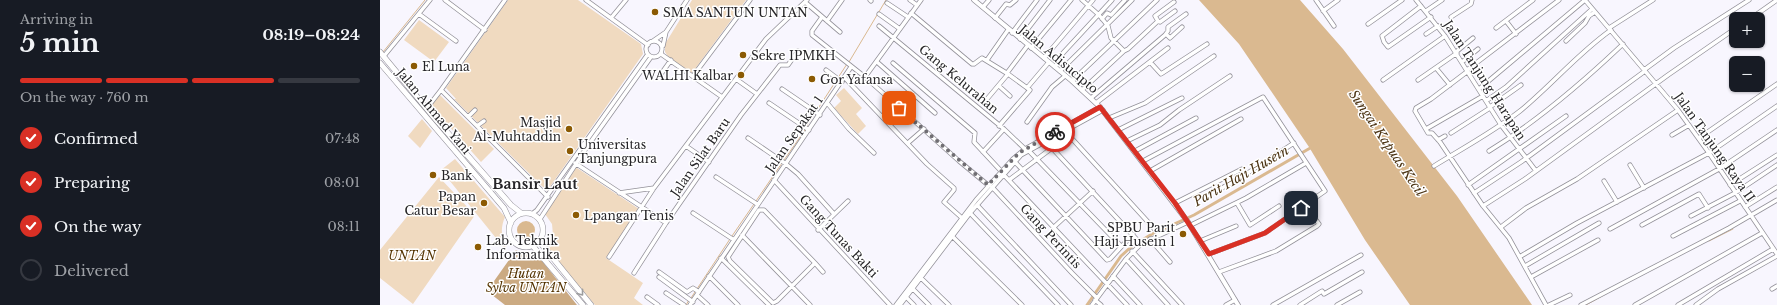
<!DOCTYPE html>
<meta charset="utf-8">
<style>
body{margin:0;font-family:"Libre Baskerville",serif;background:#20242c;color:#f1f3f6;height:100vh;display:flex;flex-direction:column;font-size:15px;white-space:nowrap}
*{box-sizing:border-box;margin:0}
p{font-size:13px;color:#9ea1a6}
.icon{flex:none;width:22px;height:22px;fill:none;stroke:currentColor;stroke-width:2;stroke-linecap:round;stroke-linejoin:round}
.map{position:relative;flex:1;overflow:hidden}
.details{display:flex;flex-direction:column;background:#171b24;width:380px}
.details>*{flex:none}
.buttons{position:absolute;left:1349px;top:12px;display:grid;gap:8px}
.buttons a{display:grid;place-items:center;width:36px;height:36px;border-radius:6px;background:#171b24;box-shadow:0 1px 3px #0004;font-size:20px}
.pin{position:absolute;display:grid;place-items:center;width:34px;height:34px;color:#fff;margin:-17px;border-radius:8px;box-shadow:0 2px 6px #0006}
.courier{position:absolute;display:grid;place-items:center;width:40px;height:40px;margin:-20px;border:3px solid #d93025;border-radius:50%;background:#fff;color:#222;box-shadow:0 1px 5px #0007}
.headline em{font-style:normal;font-weight:700}
.headline div{display:flex;flex-direction:column-reverse}
.headline{display:flex;align-items:center;justify-content:space-between;height:68px;padding:0 20px}
h1{font-size:26px;font-weight:700;line-height:30px}
.bar{display:grid;grid-template-columns:repeat(4,1fr);gap:6px 4px;align-content:center;height:48px;padding:0 20px}
.bar i{height:5px;border-radius:3px;background:#363941}
.bar .on{background:#d93025}
.bar p{grid-column:span 4}
ol{padding:0 20px;list-style:none}
li{display:flex;align-items:center;gap:12px;height:44px}
li p{margin-inline-start:auto}
li .icon{padding:4px;border-radius:50%;background:#d93025;color:#fff;stroke-width:4}
li:last-child{color:#9ea1a6}
li i{width:22px;height:22px;border:2px solid #363941;border-radius:50%}
main{display:flex;flex:1;min-height:0}
.map>svg:first-child{display:block}
</style>
<main>
<section class="details">
<div class="headline"><div><h1>5 min</h1><p>Arriving in</p></div><em>08:19–08:24</em></div>
<div class="bar"><i class="on"></i><i class="on"></i><i class="on"></i><i></i><p>On the way · 760 m</p></div>
<ol>
<li><svg class="icon" aria-label="check" viewBox="0 0 24 24"><path d="M5 12l5 5 9-10"/></svg>Confirmed<p>07:48</p></li>
<li><svg class="icon" aria-label="check" viewBox="0 0 24 24"><path d="M5 12l5 5 9-10"/></svg>Preparing<p>08:01</p></li>
<li><svg class="icon" aria-label="check" viewBox="0 0 24 24"><path d="M5 12l5 5 9-10"/></svg>On the way<p>08:11</p></li>
<li><i></i>Delivered</li>
</ol>
</section>
<div class="map">
<svg width="1397" height="305" viewBox="0 0 1397 305">
<rect width="100%" height="100%" fill="#f8f6fe"/>
<path fill="#f0dac0" d="M 128,0 L 198,0 L 261,44 L 263,54 L 167,191 L 74,99 L 76,99 L 66,88 Z
M 312,0 L 366,0 L 312,73 L 289,58 L 285,52 L 285,44 Z
M 39,20 L 69,42 L 54,62 L 24,40 Z
M 464,88 L 482,108 L 476,114 L 486,126 L 478,134 L 454,108 L 461,101 L 456,95 Z
M 60,95 L 114,149 L 101,162 L 51,106 Z
M 42,119 L 52,131 L 40,148 L 28,136 Z
M 75,159 L 125,217 C 121,226 120,237 127,245 L 124,248 L 61,170 Z
M 194,166 L 259,209 L 226,258 L 263,283 L 254,298 L 263,305 L 215,305 L 165,246 L 173,235 L 172,224 L 165,214 L 194,171 Z
M 59,177 L 95,215 L 33,304 L 0,278 L 0,250 Z"/>
<path fill="#cbaa82" d="M 136,250 L 143,254 L 155,252 L 197,305 L 125,305 L 107,291 Z"/>
<path fill="#dab990" d="M 819,0 L 920,0 L 963,49 L 1077,196 L 1152,305 L 1030,305 L 985,240 L 929,147 L 859,44 Z
M137 230a9 9 0 1 1 18 0a9 9 0 1 1-18 0Z"/>
<g fill="none" stroke-linecap="round" stroke-linejoin="round">
<path stroke="#dab990" stroke-width="1" d="M 3,52 L 45,0
M 469,62 L 506,0
M 426,127 L 467,64
M 404,160 L 425,130
M 376,201 L 402,163
M 352,236 L 374,204
M 1329,241 L 1353,229
M 311,298 L 350,239
M 306,305 L 309,300
M 1206,305 L 1242,285"/>
<path stroke="#dab990" stroke-width="3" d="M 707,305 L 741,256 L 751,247 L 772,234 L 814,215 L 932,147"/>
<defs>
<path id="minor" d="M 65,0 L 105,30
M 206,0 L 268,45
M 490,0 L 491,1
M 530,0 L 537,5
M 702,0 L 719,15 L 728,26 L 731,38 L 744,51 L 748,49 L 778,21 L 775,16 L 794,2
M 936,0 L 954,26
M 1036,0 L 1065,36 L 1121,125 L 1156,171
M 1205,0 L 1298,110 L 1329,153 L 1397,254
M 425,2 L 460,32
M 507,3 L 528,17
M 1041,6 L 1002,36 L 1004,42 L 1008,47 L 1051,17
M 603,7 L 609,0
M 943,11 L 958,0
M 1046,11 L 1062,0
M 531,13 L 592,64 L 594,64 L 602,58 L 628,74 L 650,90 L 619,126
M 39,14 L 76,41
M 499,14 L 520,29
M 442,17 L 432,31 L 432,35 L 485,77 L 541,0
M 1071,17 L 1091,4 L 1092,0
M 231,18 L 246,0
M 615,18 L 626,4 L 630,5 L 636,0
M 722,19 L 727,13 L 731,15 L 745,0
M 1370,19 L 1397,0
M 447,21 L 462,0
M 778,21 L 780,22 L 795,11
M 1126,21 L 1136,34
M 988,24 L 1022,0
M 499,26 L 624,129 L 645,149
M 1116,28 L 1153,0
M 1229,28 L 1273,0
M 632,33 L 657,0
M 786,34 L 790,38 L 802,27
M 1046,34 L 1058,26
M 640,39 L 670,0
M266 49a8 8 0 1 1 16 0a8 8 0 1 1-16 0Z
M 273,41 L 286,32 L 307,0
M 1186,41 L 1205,23 L 1209,16 L 1215,12
M 283,46 L 286,32
M 651,48 L 691,0
M 1076,52 L 1093,38
M 281,54 L 342,97
M 4,56 L 50,0
M 664,58 L 713,0
M 607,60 L 628,30
M 497,62 L 555,113
M 770,62 L 781,74 L 827,44
M 1082,62 L 1098,49
M 513,63 L 595,133 L 594,142 L 621,171
M 675,67 L 681,58 L 683,53 L 732,0
M 1056,68 L 1070,85
M 446,70 L 462,82
M 1087,70 L 1179,0
M 1264,70 L 1294,48 L 1369,0
M 680,71 L 752,0
M 1088,71 L 1051,99 L 1036,108 L 1035,111 L 1048,133 L 1052,133 L 1060,142 L 1103,206 L 1129,238 L 1166,305
M 627,73 L 648,45
M 281,74 L 291,60
M 313,76 L 370,0
M 464,77 L 547,164 L 574,188 L 574,190 L 564,202 L 582,218
M 485,77 L 579,161 L 608,185
M 356,79 L 377,94
M 1003,80 L 1065,36
M 1038,80 L 1077,53
M 692,81 L 777,0
M 619,86 L 630,96
M 647,88 L 669,62
M 402,89 L 440,115
M 1099,89 L 1205,0
M 61,90 L 168,197
M 702,90 L 744,51
M 711,98 L 785,35 L 788,31 L 788,27 L 806,14
M 607,99 L 628,74
M 1106,101 L 1126,87 L 1212,9
M 389,103 L 429,130
M 716,103 L 788,48
M 448,104 L 469,129 L 494,153
M 1110,107 L 1141,85
M 47,108 L 61,90 L 125,0
M 88,117 L 95,110
M 729,118 L 765,103 L 834,56
M 647,122 L 672,87 L 685,76
M 97,126 L 104,121
M 1046,129 L 1103,96
M 738,130 L 802,98
M 685,131 L 779,234
M 1071,133 L 1110,108
M 1292,135 L 1309,125
M 368,138 L 406,164 L 418,174 L 454,214
M 1319,138 L 1397,84
M 1058,140 L 1065,136
M 667,141 L 672,148 L 761,244
M 747,141 L 780,125 L 799,110 L 850,76
M 529,142 L 544,129
M 306,146 L 329,162
M 649,151 L 741,246
M 755,151 L 816,118
M 1109,151 C 1156,122 1203,82 1243,44
M 603,152 L 624,129
M 763,161 L 883,97 L 945,191 L 885,233 L 829,254
M 635,162 L 727,260 L 730,259 L 753,234
M 195,163 L 286,223
M 1250,165 L 1264,188
M 1054,166 C 1083,148 1113,132 1140,111 C 1172,85 1197,54 1231,30
M 770,171 L 861,119
M 623,174 L 747,305
M 336,177 L 377,204
M 394,180 L 510,305
M 629,180 L 672,148
M 1224,181 L 1237,202
M 1088,185 L 1186,116
M 1350,185 L 1397,155
M 612,187 L 692,273 L 717,298
M 842,188 L 863,176 L 914,143
M 239,193 L 274,188
M 1094,193 L 1141,162 L 1265,71
M 795,203 L 862,169 L 867,174
M 857,203 L 870,225 L 899,206
M 597,205 L 691,305
M 1103,206 L 1145,179 L 1288,75 L 1356,28
M 1365,207 L 1397,187
M 313,213 L 354,240
M 590,213 L 678,305
M 152,214 L 157,210 L 167,196 L 268,54
M 1311,216 L 1355,193 L 1397,165
M 160,219 L 207,147 L 271,57
M 811,225 L 866,198 L 926,163
M 1262,225 L 1319,194 L 1328,208
M 674,227 L 713,191
M 1121,227 L 1146,208 L 1197,179 L 1298,110
M 1230,229 L 1339,169 L 1397,130
M 438,230 L 468,201
M 362,235 L 430,305
M 572,236 L 642,305
M 1293,236 L 1360,201
M 770,239 L 790,262
M 820,241 L 856,226
M 752,251 L 802,305
M 1141,256 L 1197,223 L 1329,153 L 1397,106
M 229,257 L 274,188 L 386,39 L 427,0
M 341,258 L 389,305
M 746,259 L 788,305
M 435,263 L 397,301 L 393,303 L 350,261 L 348,257 L 379,210 L 384,210 L 435,263 L 443,272
M 1145,266 L 1219,223
M 279,272 L 307,292 L 313,288 L 319,292
M 839,272 L 896,251 L 937,226 L 939,224 L 925,205
M 254,273 L 286,223 L 361,115 L 400,65 L 408,65 L 418,51
M 329,276 L 358,305
M 733,276 L 760,305
M 279,277 L 313,302
M 1151,277 L 1218,240
M 541,278 L 569,305
M 533,289 L 549,305
M 1392,289 L 1397,286
M 286,293 L 304,305
M 317,295 L 328,305
M 525,296 L 534,305
M 267,297 L 278,305
M 715,300 L 721,305
M 310,305 L 471,67
M 516,305 L 596,200 L 633,159 L 645,149 L 720,107
M 520,305 L 590,213 L 641,155 L 723,110
M 712,305 L 746,259 L 761,244 L 808,222
M 846,305 L 855,300
M 893,305 L 981,255
M 920,305 L 942,291 L 944,294 L 982,272
M 957,305 L 980,292
M 1169,305 L 1190,295
M 1201,305 L 1349,228 L 1397,200
M 1255,305 L 1382,233
M 1298,305 L 1393,249
M 1316,305 L 1338,289 L 1397,256"/>
<path id="major" d="M 594,0 L 692,81 L 720,107 L 808,222 L 858,305"/>
<path id="highway" d="M 0,52 L 52,115 L 131,205 L 141,213
M 0,63 L 124,208 L 131,223
M129 230a17 17 0 1 1 34 0a17 17 0 1 1-34 0Z
M 159,241 L 211,305
M 152,245 L 203,305"/>
</defs>
<use href="#minor" stroke="#939199" stroke-width="5"/>
<use href="#major" stroke="#939199" stroke-width="5.5"/>
<use href="#highway" stroke="#939199" stroke-width="6"/>
<use href="#minor" stroke="#fff" stroke-width="3.5"/>
<use href="#major" stroke="#fff" stroke-width="4"/>
<use href="#highway" stroke="#fff" stroke-width="5"/>
</g>
<defs><path id="oneway-chevron" d="M-2-3.5L2.5 0L-2 3.5" fill="none" stroke-width="1.6" stroke-linecap="round" stroke-linejoin="round"/></defs>
<use stroke="#9d9d9e" href="#oneway-chevron" transform="translate(201 293) rotate(52)"/>
<g fill="none" stroke-linecap="round" stroke-linejoin="round">
<path stroke="#706e73" stroke-width="4" stroke-dasharray="0 7.2" d="M 519,108 L 608,185 L 639,153 L 675,132"/>
<path stroke="#d93025" stroke-width="5" d="M 675,132 L 720,107 L 795,203 L 829,254 L 885,233 L 921,208"/>
</g>
<g fill="#8b5a03" stroke="#fff" stroke-width="1.5">
<circle cx="275" cy="12" r="4"/>
<circle cx="363" cy="55" r="4"/>
<circle cx="34" cy="66" r="4"/>
<circle cx="361" cy="75" r="4"/>
<circle cx="432" cy="79" r="4"/>
<circle cx="189" cy="129" r="4"/>
<circle cx="190" cy="151" r="4"/>
<circle cx="53" cy="175" r="4"/>
<circle cx="104" cy="203" r="4"/>
<circle cx="196" cy="215" r="4"/>
<circle cx="803" cy="234" r="4"/>
<circle cx="98" cy="247" r="4"/>
</g>
<g text-anchor="middle" dominant-baseline="central" stroke-width="3" stroke-linejoin="round" paint-order="stroke">
<g font-size="12" fill="#262528" stroke="#fff" text-anchor="start">
<text x="283" y="12">SMA SANTUN UNTAN</text>
<text x="371" y="55">Sekre IPMKH</text>
<text x="42" y="66">El Luna</text>
<text x="353" y="75" text-anchor="end">WALHI Kalbar</text>
<text x="440" y="79">Gor Yafansa</text>
<text x="181" y="122" text-anchor="end">Masjid<tspan x="181" dy="14">Al-Muhtaddin</tspan></text>
<text x="198" y="144">Universitas<tspan x="198" dy="14">Tanjungpura</tspan></text>
<text x="61" y="175">Bank</text>
<text x="96" y="196" text-anchor="end">Papan<tspan x="96" dy="14">Catur Besar</tspan></text>
<text x="204" y="215">Lpangan Tenis</text>
<text x="795" y="227" text-anchor="end">SPBU Parit<tspan x="795" dy="14">Haji Husein 1</tspan></text>
<text x="106" y="240">Lab. Teknik<tspan x="106" dy="14">Informatika</tspan></text>
</g>
<g font-size="12" fill="#262528" stroke="#fff">
<text transform="translate(679 59) rotate(40)">Jalan Adisucipto</text>
<text transform="translate(579 79) rotate(40)">Gang Kelurahan</text>
<text transform="translate(1105 80) rotate(57)">Jalan Tanjung Harapan</text>
<text transform="translate(54 111) rotate(50)">Jalan Ahmad Yani</text>
<text transform="translate(414 134) rotate(-55)">Jalan Sepakat 1</text>
<text transform="translate(1335 147) rotate(55)">Jalan Tanjung Raya II</text>
<text transform="translate(320 157) rotate(-55)">Jalan Silat Baru</text>
<text transform="translate(459 236) rotate(47)">Gang Tunas Bakti</text>
<text transform="translate(671 236) rotate(47)">Gang Perintis</text>
</g>
<g font-size="12" font-style="italic" fill="#543300" stroke="#fff">
<text x="32" y="255">UNTAN</text>
<text x="146" y="273">Hutan<tspan x="146" dy="14">Sylva UNTAN</tspan></text>
</g>
<g font-size="13" font-style="italic" fill="#4c3414" stroke="#fff">
<text transform="translate(1007 143) rotate(56)">Sungai Kapuas Kecil</text>
<text transform="translate(861 176) rotate(-30)">Parit Haji Husein</text>
</g>
<g font-size="14" font-weight="bold" fill="#262528" stroke="#fff">
<text x="155" y="184">Bansir Laut</text>
</g>
</g>
</svg>
<div class="buttons">
<a>+</a>
<a>−</a>
</div>
<div class="pin" style="left:519px;top:108px;background:#ea580c"><svg class="icon" aria-label="bag" viewBox="0 0 24 24"><path d="M5 8h14l-1 12H6zM9 8a3 3 0 0 1 6 0"/></svg></div>
<div class="pin" style="left:921px;top:208px;background:#1f2937"><svg class="icon" aria-label="home" viewBox="0 0 24 24"><path d="M3 11l9-7 9 7M6 9v11h12V9"/></svg></div>
<div class="courier" style="left:675px;top:132px"><svg class="icon" aria-label="bike" viewBox="0 0 24 24"><circle cx="6" cy="16" r="4"/><circle cx="18" cy="16" r="4"/><path d="M6 16l4-8h5l3 8M10 8l3 8H6M13 5h3"/></svg></div>
</div>
</main>
